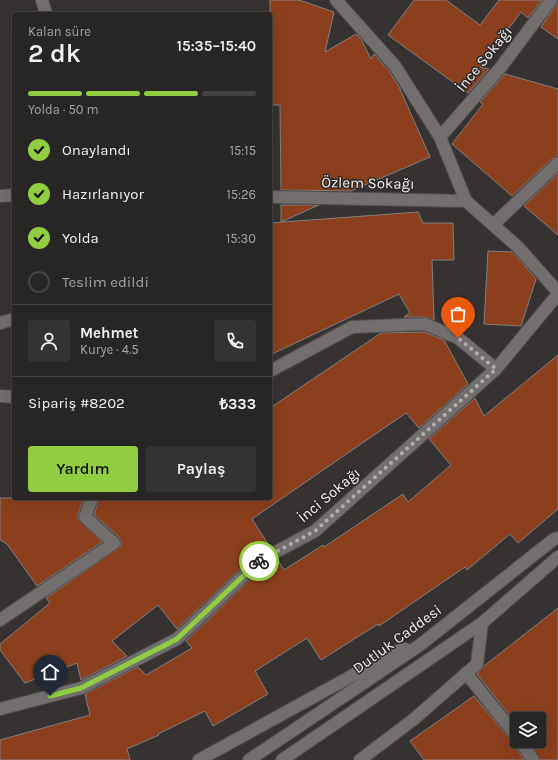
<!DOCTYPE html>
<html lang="tr">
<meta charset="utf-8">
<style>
body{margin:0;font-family:Karla,sans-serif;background:#343232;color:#f1f3f6;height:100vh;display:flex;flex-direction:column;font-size:15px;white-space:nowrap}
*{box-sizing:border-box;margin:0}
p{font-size:13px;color:#a5a5a7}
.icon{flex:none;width:22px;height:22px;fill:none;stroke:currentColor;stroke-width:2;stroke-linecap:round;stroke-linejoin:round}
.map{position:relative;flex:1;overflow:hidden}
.side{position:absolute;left:12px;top:12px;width:260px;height:488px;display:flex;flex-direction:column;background:#282625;border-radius:4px;box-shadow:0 4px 16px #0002,0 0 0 1px #444342}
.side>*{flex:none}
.tools{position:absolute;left:510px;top:712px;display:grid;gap:8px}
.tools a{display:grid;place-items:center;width:36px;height:36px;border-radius:4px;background:#282625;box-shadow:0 4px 16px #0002,0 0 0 1px #444342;font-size:20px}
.pin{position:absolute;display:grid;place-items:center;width:34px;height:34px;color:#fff;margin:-41px -17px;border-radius:50% 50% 50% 0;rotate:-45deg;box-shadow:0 0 4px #0007}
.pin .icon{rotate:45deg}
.courier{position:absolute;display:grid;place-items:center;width:40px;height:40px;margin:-20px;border:3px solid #91cd40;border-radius:50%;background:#fff;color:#222;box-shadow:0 1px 5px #0007}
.head em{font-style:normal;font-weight:600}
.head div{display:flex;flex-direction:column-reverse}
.head{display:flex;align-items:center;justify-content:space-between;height:68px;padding:0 16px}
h1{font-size:26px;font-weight:600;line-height:30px}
.bar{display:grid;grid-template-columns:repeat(4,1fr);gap:6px 4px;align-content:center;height:48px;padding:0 16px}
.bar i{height:5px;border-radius:3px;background:#444342}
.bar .current{background:#91cd40}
.bar p{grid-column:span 4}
.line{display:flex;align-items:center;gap:10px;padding:0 16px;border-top:1px solid #444342}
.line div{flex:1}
.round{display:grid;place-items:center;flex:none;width:42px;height:42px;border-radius:4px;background:#343232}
ol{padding:0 16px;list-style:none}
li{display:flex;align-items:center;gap:12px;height:44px}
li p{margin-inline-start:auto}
li .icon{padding:4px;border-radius:50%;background:#91cd40;color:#111;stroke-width:4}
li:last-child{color:#a5a5a7}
li i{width:22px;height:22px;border:2px solid #444342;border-radius:50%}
.button{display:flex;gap:8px;margin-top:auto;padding:8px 16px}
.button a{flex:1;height:46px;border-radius:4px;background:#91cd40;color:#111;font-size:16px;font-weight:600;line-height:46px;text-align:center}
.button a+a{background:#343232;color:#f1f3f6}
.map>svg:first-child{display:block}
</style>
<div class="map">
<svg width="558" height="760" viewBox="0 0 558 760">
<rect width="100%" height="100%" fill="#353231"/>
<path fill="#8b3f1d" stroke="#848180" d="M 270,0 L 299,0 L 334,12 L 325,52 L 356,34 L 361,39 L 371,59 L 374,54 L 389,71 L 399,87 L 430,157 L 351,191 L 281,190 L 280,105 L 270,105 Z
M 414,0 L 446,0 L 480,25 L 499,0 L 542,0 L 528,18 L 521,12 L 480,67 L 489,69 L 468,93 L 388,35 Z
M 558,2 L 558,39 L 541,27 Z
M 505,74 L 558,89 L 558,156 L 553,158 L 512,196 L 452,144 L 483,104 L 480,102 Z
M 558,173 L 558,235 L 524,206 Z
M 281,205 L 319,205 L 281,222 Z
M 418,212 L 423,223 L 453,223 L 454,260 L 432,260 L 434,320 L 425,317 L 404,317 L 410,313 L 399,294 L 270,355 L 270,223 Z
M 488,251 L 513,252 L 536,279 L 521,326 L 484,324 Z
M 424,332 L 444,340 L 468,384 L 419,428 L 406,413 L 252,519 L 270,547 L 254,556 L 177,629 L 158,605 L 112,641 L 127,656 L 81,680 L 77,663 L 25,683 L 0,650 L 0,644 L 50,603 L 46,598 L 121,546 L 121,542 L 119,537 L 94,515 L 99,498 L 270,498 L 270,408 L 381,333 Z
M 558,355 L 558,509 L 518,543 L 510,534 L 467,570 L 465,567 L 379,626 L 378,624 L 321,660 L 307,638 L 255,671 L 268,694 L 213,726 L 205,711 L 158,734 L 159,735 L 127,749 L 130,760 L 0,760 L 0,740 L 90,715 L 85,694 L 138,667 L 146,675 L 192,648 L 186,641 L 263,567 L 278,560 L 284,570 L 323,545 L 324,547 L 403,494 L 408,502 L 451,465 L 429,439 L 475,398 L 484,416 Z
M 0,498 L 84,498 L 78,514 L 78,519 L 102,542 L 37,586 L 7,544 L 0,540 Z
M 558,608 L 558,760 L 540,760 L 529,741 L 539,741 L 539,719 L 517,719 L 517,725 L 477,674 L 484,666 Z
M 474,696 L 513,743 L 524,760 L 424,760 L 410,741 Z"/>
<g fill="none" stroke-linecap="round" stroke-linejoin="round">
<defs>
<path id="minor" d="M 42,0 L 46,14
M 336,0 L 395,66 L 440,137 L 466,201 L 518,247 L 558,292
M 440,137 L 501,67 L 551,0
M 0,196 L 14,195
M 270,197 L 466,201
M 493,225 L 558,163
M 0,323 L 14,319
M 270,371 L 352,327 L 425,324 L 458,338 L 496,369
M 0,396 L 14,397
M 0,620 L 114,543 L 85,517 L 92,498
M 466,673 L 517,737
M 0,709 L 81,688 L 177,639 L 259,561 L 315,531 L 496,369 L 558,294
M 520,741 L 533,760"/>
<path id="tertiary" d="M 360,760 L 414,719 L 477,664 L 482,623"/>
<path id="secondary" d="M 199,760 L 397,651 L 405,649
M 249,760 L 420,645 L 554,539 L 558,538
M 282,760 L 482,623 L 558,557"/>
</defs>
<use href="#minor" stroke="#514e4d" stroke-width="14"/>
<use href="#tertiary" stroke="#514e4d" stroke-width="14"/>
<use href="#secondary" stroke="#514e4d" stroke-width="14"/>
<use href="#minor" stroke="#726f6e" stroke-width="12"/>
<use href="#tertiary" stroke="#726f6e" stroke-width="12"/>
<use href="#secondary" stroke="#726f6e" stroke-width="12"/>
</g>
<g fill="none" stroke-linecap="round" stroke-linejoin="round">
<path stroke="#b2b0af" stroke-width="4" stroke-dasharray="0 7.2" d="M 259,561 L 315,531 L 496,369 L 458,338"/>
<path stroke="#91cd40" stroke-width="5" d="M 50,696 L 81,688 L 177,639 L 259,561"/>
</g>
<g text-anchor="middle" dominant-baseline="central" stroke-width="3" stroke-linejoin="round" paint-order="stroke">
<g font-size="15" fill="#f5f4f3" stroke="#2b2827">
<text transform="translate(484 59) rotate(-51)">İnce Sokağı</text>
<text transform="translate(368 183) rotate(1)">Özlem Sokağı</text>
<text transform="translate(329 495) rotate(-40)">İnci Sokağı</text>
<text transform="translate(397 639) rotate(-36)">Dutluk Caddesi</text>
</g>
</g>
</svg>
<div class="tools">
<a><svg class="icon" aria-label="layers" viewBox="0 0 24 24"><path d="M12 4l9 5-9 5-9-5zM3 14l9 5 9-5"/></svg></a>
</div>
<div class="pin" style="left:458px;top:338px;background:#ea580c"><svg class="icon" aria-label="bag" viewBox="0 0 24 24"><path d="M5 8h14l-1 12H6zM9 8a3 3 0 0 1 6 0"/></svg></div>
<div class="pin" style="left:50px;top:696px;background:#1f2937"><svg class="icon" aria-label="home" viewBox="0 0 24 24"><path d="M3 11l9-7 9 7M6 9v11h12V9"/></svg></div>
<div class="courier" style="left:259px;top:561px"><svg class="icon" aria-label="bike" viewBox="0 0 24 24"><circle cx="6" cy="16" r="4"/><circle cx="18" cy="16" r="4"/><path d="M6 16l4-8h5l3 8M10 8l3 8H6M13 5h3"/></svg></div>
<section class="side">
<div class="head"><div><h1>2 dk</h1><p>Kalan süre</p></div><em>15:35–15:40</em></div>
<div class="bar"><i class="current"></i><i class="current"></i><i class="current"></i><i></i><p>Yolda · 50 m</p></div>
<ol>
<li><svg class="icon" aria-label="check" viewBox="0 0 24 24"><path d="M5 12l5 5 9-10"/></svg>Onaylandı<p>15:15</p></li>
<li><svg class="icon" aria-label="check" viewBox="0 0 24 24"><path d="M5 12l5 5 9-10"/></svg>Hazırlanıyor<p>15:26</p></li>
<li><svg class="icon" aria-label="check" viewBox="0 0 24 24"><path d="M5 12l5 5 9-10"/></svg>Yolda<p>15:30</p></li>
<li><i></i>Teslim edildi</li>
</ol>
<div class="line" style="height:72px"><a class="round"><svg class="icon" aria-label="person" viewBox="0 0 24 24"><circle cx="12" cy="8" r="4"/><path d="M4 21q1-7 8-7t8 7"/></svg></a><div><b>Mehmet</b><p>Kurye · 4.5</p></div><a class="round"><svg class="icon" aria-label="phone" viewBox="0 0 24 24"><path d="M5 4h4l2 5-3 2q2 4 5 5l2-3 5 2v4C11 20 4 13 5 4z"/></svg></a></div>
<div class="line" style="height:52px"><div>Sipariş #8202</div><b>₺333</b></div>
<div class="button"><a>Yardım</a><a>Paylaş</a></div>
</section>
</div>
